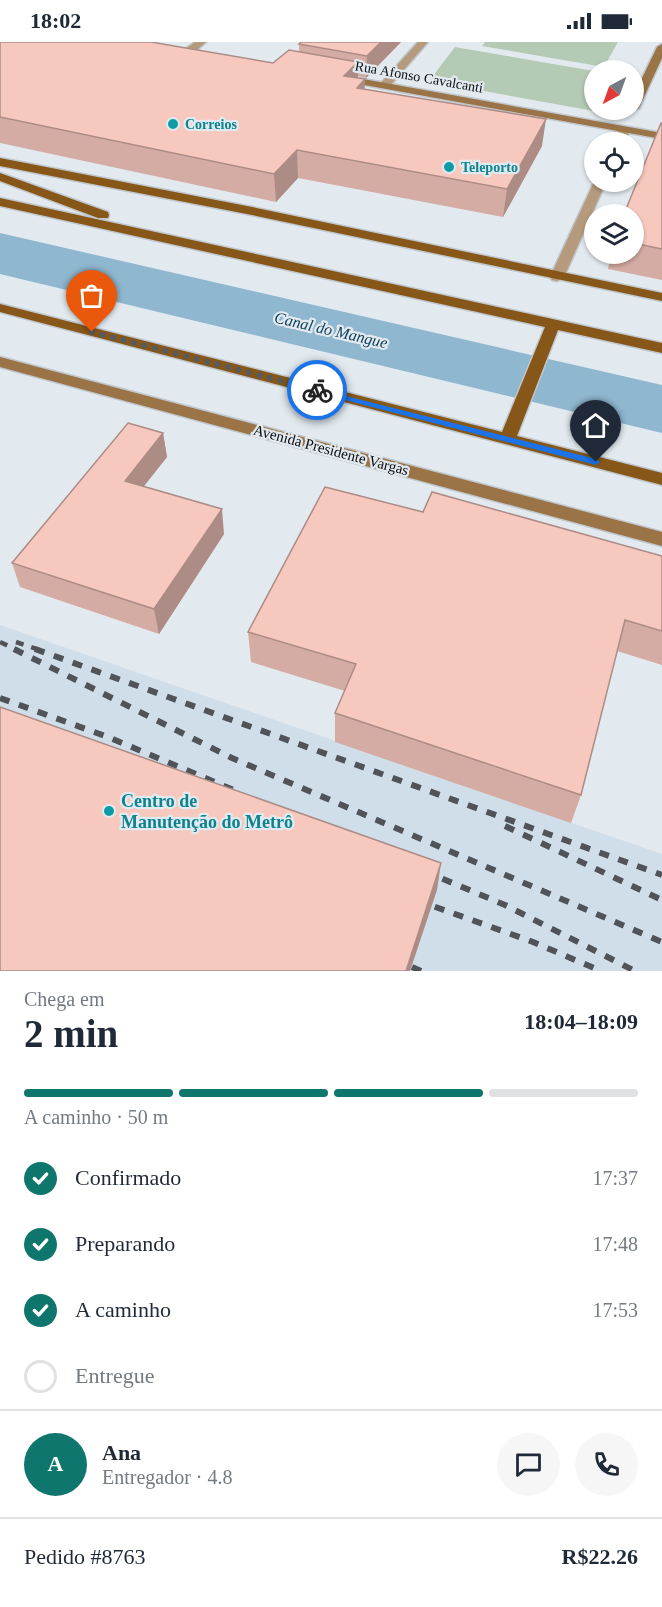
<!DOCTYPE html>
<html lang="pt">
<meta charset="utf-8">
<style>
body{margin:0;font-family:Georgia,serif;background:#f6f6f7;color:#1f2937;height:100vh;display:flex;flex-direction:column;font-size:22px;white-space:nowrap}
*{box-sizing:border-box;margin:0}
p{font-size:20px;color:#747a83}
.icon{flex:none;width:33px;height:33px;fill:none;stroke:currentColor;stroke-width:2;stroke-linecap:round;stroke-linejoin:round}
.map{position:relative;height:929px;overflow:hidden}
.sheet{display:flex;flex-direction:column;background:#fff;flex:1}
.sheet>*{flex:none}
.needle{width:39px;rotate:221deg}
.fabs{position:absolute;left:584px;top:18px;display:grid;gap:12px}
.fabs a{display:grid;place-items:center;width:60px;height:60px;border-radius:50%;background:#fff;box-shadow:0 2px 4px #0004;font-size:30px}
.pin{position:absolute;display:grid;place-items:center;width:51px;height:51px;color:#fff;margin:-62px -26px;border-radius:50% 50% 50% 0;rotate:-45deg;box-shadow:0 0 6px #0007}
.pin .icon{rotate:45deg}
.courier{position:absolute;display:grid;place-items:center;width:60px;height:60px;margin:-30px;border:4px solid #1a73e8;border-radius:50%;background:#fff;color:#222;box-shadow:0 2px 8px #0007}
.summary em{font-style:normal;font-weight:600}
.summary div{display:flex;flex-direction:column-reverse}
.summary{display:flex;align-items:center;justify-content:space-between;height:102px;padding:0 24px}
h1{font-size:39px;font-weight:600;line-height:45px}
.bar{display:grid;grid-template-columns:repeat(4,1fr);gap:9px 6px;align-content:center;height:72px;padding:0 24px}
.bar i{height:8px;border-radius:4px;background:#e0e1e3}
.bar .active{background:#0f766e}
.bar p{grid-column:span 4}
.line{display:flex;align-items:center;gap:15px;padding:0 24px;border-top:2px solid #e0e1e3}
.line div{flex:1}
.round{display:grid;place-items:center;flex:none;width:63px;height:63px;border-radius:32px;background:#f6f6f7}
ol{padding:0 24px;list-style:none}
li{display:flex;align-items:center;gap:18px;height:66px}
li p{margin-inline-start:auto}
li .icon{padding:6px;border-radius:50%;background:#0f766e;color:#fff;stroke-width:4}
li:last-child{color:#747a83}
li i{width:33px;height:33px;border:3px solid #e0e1e3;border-radius:50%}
.status{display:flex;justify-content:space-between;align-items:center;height:42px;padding:0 30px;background:#fff;direction:ltr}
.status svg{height:16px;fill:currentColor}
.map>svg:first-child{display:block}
</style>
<div class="status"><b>18:02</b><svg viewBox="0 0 49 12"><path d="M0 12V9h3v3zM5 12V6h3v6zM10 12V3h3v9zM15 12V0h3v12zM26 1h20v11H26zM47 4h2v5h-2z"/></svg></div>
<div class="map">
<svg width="662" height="929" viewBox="0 0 662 929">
<rect width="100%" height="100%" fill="#e2eaf0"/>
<path fill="#d0deea" d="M 0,583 L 662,812 L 662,929 L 0,929 Z"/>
<path fill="#b5cab5" d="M 485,0 L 618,0 L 604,25 L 482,4 Z
M 455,5 L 594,29 L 594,68 L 600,68 L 599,70 L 429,39 Z"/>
<path fill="#8fb7cf" d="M 0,191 L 662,343 L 662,391 L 0,232 Z"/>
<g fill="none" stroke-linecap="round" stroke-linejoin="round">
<defs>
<path id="street" d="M 195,0 L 206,0 L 192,12 L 184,12 L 184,8 Z
M 418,0 L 428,0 L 388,46 L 380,46 L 380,42 Z
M 624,85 L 630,88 L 624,100 L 612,100 L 620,86 Z
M 594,140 L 606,140 L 564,235 L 557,239 L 552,238 L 550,235 Z"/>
<path id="secondary" d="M 662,2 L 662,16 L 639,66 L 633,69 L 629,68 L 633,68 L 633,55 L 657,5 Z
M 341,33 L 662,91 L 662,97 L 337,38 L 336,36 Z
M 0,315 L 662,490 L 662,504 L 0,325 Z"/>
<path id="primary" d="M 0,116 L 252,165 L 662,251 L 662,259 L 252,173 L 0,124 Z
M 0,131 L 108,170 L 109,173 L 108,176 L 98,176 L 0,139 Z
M 0,156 L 662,301 L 662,311 L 558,288 L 517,394 L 662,431 L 662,443 L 0,270 L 0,262 L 502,390 L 545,285 L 0,164 Z"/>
</defs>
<use href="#street" stroke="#c0c7cc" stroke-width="3"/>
<use href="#secondary" stroke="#c0c7cc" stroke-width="3"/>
<use href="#primary" stroke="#c0c7cc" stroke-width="3"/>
<use href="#street" fill="#b59a7d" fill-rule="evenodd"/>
<use href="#secondary" fill="#9a7347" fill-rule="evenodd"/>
<use href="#primary" fill="#865718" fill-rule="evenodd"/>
<path stroke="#505357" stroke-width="4.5" stroke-dasharray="8 8" stroke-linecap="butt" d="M 0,600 L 17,608
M 16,600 L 40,608"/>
<path stroke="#505357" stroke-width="6" stroke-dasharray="10 10" stroke-linecap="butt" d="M 14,607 L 232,716 L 662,900
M 35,607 L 662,833
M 0,656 L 108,695 L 236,749
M 505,784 L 662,858
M 424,829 L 505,863 L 635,929
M 416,858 L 533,900 L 601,929
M 412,925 L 421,929"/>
</g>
<path fill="#d4aca3" d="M 0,0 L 156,1 L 273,21 L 299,9 L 299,2 L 401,0 L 366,36 L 358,34 L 358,36 L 364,47 L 542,104 L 503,175 L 298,136 L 276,160 L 0,101 Z
M 662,82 L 662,238 L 608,227 L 611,212 L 633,212 L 633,172 Z
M 163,391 L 167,415 L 144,444 L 224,492 L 159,592 L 20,545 L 12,521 Z
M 423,470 L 662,514 L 662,623 L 617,609 L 581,753 L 571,781 L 335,700 L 335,671 L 345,649 L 251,620 L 248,590 Z"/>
<path fill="#ac8c85" d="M 381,0 L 401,0 L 366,36 L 367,14 Z
M 358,20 L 358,45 L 365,37 L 364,63 L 344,34 Z
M 546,77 L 542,104 L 503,175 L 507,147 Z
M 297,108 L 298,136 L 276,160 L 274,132 Z
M 163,391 L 167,415 L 129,463 L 125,439 Z
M 222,467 L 224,492 L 159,592 L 154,567 Z
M 441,821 L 437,848 L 410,929 L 406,929 Z"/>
<path fill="#f6c8be" stroke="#ac8c85" stroke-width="1.5" d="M 0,0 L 151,0 L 273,21 L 289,8 L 358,20 L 344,34 L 365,37 L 357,46 L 546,77 L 507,147 L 297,108 L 274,132 L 0,75 Z
M 301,0 L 381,0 L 367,14 L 299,2 Z
M 661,81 L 662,82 L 662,207 L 633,201 L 633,172 L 624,172 Z
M 128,381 L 163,391 L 125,439 L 222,467 L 154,567 L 12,521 Z
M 325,445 L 423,470 L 432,450 L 662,514 L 662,589 L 625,578 L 581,753 L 335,671 L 356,622 L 248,590 Z
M 0,665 L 441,821 L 406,929 L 0,929 Z"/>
<path fill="#1a73e8" d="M 314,346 L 596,417 L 600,420 L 596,423 L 314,350 Z"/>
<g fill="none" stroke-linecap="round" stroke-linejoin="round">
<path stroke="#575b5f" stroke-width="6" stroke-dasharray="0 10.8" d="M 92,290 L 317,348"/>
</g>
<g fill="#0f9aa8" stroke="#e2eaf0" stroke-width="2">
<circle cx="173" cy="82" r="6"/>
<circle cx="449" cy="125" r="6"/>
<circle cx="109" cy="769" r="6"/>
</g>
<g text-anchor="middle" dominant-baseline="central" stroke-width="4.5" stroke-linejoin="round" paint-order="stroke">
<g font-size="14" fill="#0c0e11" stroke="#e2eaf0">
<text transform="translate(419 35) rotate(10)">Rua Afonso Cavalcanti</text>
</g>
<g font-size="14" font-weight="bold" fill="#0d838f" stroke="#e2eaf0" text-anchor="start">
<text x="185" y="82">Correios</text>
<text x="461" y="125">Teleporto</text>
</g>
<g font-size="15" fill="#0c0e11" stroke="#e2eaf0">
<text transform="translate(331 408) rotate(15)">Avenida Presidente Vargas</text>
</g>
<g font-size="16" font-style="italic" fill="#0e415b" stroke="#e2eaf0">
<text transform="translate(331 288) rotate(13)">Canal do Mangue</text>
</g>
<g font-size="18" font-weight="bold" fill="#0d838f" stroke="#e2eaf0" text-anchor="start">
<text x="121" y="759">Centro de<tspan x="121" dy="21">Manutenção do Metrô</tspan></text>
</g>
</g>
</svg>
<div class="fabs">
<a><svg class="needle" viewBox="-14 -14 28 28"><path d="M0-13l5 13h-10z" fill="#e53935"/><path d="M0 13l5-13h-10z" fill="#747a83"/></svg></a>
<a><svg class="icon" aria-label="locate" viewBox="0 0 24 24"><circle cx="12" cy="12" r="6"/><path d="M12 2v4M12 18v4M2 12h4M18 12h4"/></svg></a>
<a><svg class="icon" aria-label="layers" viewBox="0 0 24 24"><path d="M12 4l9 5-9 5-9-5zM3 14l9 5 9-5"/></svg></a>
</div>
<div class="pin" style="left:92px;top:290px;background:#ea580c"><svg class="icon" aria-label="bag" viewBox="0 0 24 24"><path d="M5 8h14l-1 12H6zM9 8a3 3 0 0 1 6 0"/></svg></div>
<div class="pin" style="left:596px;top:420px;background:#1f2937"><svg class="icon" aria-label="home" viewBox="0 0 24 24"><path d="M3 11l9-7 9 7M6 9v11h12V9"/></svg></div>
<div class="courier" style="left:317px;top:348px"><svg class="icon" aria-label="bike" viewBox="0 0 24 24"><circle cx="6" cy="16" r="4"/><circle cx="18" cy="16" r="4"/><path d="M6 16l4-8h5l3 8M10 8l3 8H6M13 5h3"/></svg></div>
</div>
<section class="sheet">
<div class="summary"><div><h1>2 min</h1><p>Chega em</p></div><em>18:04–18:09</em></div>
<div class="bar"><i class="active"></i><i class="active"></i><i class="active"></i><i></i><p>A caminho · 50 m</p></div>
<ol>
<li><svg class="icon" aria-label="check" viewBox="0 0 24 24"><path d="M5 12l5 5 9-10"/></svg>Confirmado<p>17:37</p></li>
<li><svg class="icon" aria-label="check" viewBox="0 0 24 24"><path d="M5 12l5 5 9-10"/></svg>Preparando<p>17:48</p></li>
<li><svg class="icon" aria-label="check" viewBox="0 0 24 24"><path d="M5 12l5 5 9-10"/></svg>A caminho<p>17:53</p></li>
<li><i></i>Entregue</li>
</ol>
<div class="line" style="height:108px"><b class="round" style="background:#0f766e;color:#fff">A</b><div><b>Ana</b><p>Entregador · 4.8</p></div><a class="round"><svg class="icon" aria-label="chat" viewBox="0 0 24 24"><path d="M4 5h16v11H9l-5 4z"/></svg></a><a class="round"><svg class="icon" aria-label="phone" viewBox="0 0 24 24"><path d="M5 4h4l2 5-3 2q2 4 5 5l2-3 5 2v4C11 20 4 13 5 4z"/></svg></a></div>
<div class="line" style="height:78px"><div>Pedido #8763</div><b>R$22.26</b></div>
</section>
